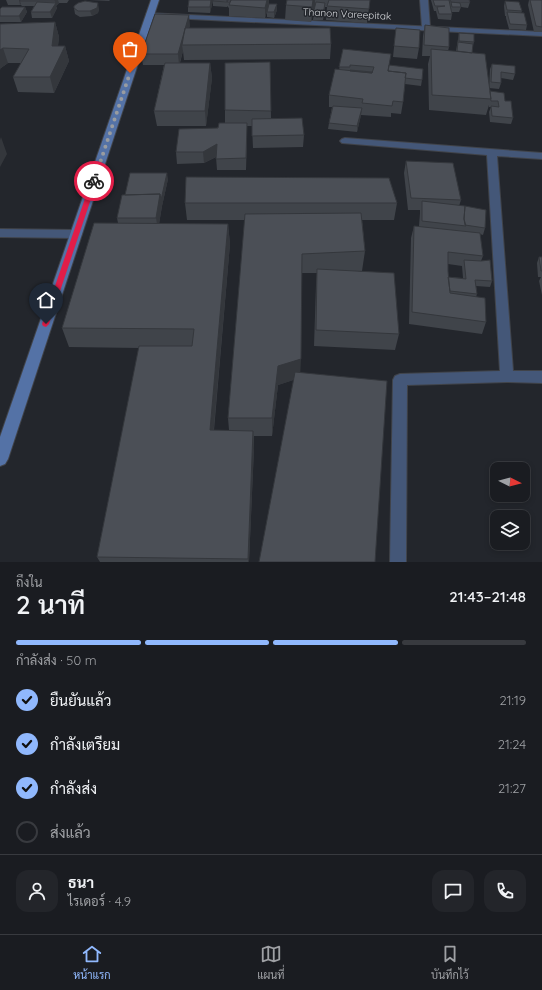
<!DOCTYPE html>
<html lang="th">
<meta charset="utf-8">
<style>
body{margin:0;font-family:Quicksand,Sarabun,sans-serif;background:#23252a;color:#f1f3f6;height:100vh;display:flex;flex-direction:column;font-size:15px;white-space:nowrap}
*{box-sizing:border-box;margin:0}
p{font-size:13px;color:#9fa1a5}
.icon{flex:none;width:22px;height:22px;fill:none;stroke:currentColor;stroke-width:2;stroke-linecap:round;stroke-linejoin:round}
.map{position:relative;height:562px;overflow:hidden}
.panel{display:flex;flex-direction:column;background:#1a1c21;flex:1}
.panel>*{flex:none}
.needle{width:26px;rotate:96deg}
.tools{position:absolute;left:490px;top:462px;display:grid;gap:8px}
.tools a{display:grid;place-items:center;width:40px;height:40px;border-radius:8px;background:#1a1c21;box-shadow:0 2px 6px #0003,0 0 0 1px #383a3f;font-size:20px}
.pin{position:absolute;display:grid;place-items:center;width:34px;height:34px;color:#fff;margin:-41px -17px;border-radius:50% 50% 50% 0;rotate:-45deg;box-shadow:0 0 4px #0007}
.pin .icon{rotate:45deg}
.courier{position:absolute;display:grid;place-items:center;width:40px;height:40px;margin:-20px;border:3px solid #e11d48;border-radius:50%;background:#fff;color:#222;box-shadow:0 1px 5px #0007}
.headline em{font-style:normal;font-weight:600}
.headline div{display:flex;flex-direction:column-reverse}
.headline{display:flex;align-items:center;justify-content:space-between;height:68px;padding:0 16px}
h1{font-size:26px;font-weight:600;line-height:30px}
.bar{display:grid;grid-template-columns:repeat(4,1fr);gap:6px 4px;align-content:center;height:48px;padding:0 16px}
.bar i{height:5px;border-radius:3px;background:#383a3f}
.bar .current{background:#90b8fd}
.bar p{grid-column:span 4}
.line{display:flex;align-items:center;gap:10px;padding:0 16px;border-top:1px solid #383a3f}
.line div{flex:1}
.round{display:grid;place-items:center;flex:none;width:42px;height:42px;border-radius:12px;background:#23252a}
ol{padding:0 16px;list-style:none}
li{display:flex;align-items:center;gap:12px;height:44px}
li p{margin-inline-start:auto}
li .icon{padding:4px;border-radius:50%;background:#90b8fd;color:#111;stroke-width:4}
li:last-child{color:#9fa1a5}
li i{width:22px;height:22px;border:2px solid #383a3f;border-radius:50%}
.tab-bar{display:flex;justify-content:space-around;align-items:center;height:56px;border-top:1px solid #383a3f;background:#1a1c21;font-size:11px;color:#9fa1a5}
.tab-bar a{display:grid;justify-items:center;gap:2px}
.tab-bar .current{color:#90b8fd}
.map>svg:first-child{display:block}
</style>
<div class="map">
<svg width="542" height="562" viewBox="0 0 542 562">
<rect width="100%" height="100%" fill="#23262c"/>
<g fill="none" stroke-linecap="round" stroke-linejoin="round">
<defs>
<path id="lane" d="M 420,0 L 428,0 L 430,27 L 426,29 L 422,27 Z
M 0,229 L 76,230 L 80,231 L 82,234 L 80,237 L 76,238 L 0,237 Z"/>
<path id="street" d="M 147,13 L 542,32 L 542,36 L 150,17 L 146,15 Z
M 345,138 L 542,153 L 542,159 L 497,156 L 513,371 L 542,371 L 542,383 L 507,382 L 407,385 L 406,562 L 390,562 L 393,380 L 395,376 L 400,374 L 500,371 L 487,155 L 342,143 L 340,141 L 342,139 Z"/>
<path id="secondary" d="M 151,0 L 159,0 L 8,459 L 5,464 L 0,466 L 0,437 Z"/>
</defs>
<use href="#lane" stroke="#404349" stroke-width="2"/>
<use href="#street" stroke="#404349" stroke-width="2"/>
<use href="#secondary" stroke="#404349" stroke-width="2"/>
<use href="#lane" fill="#445778" fill-rule="evenodd"/>
<use href="#street" fill="#445778" fill-rule="evenodd"/>
<use href="#secondary" fill="#5472a6" fill-rule="evenodd"/>
</g>
<path fill="#40444a" fill-rule="evenodd" d="M 6,0 L 69,0 L 67,3 L 59,3 L 56,6 L 57,8 L 52,18 L 32,18 L 31,12 L 34,6 L 22,6 L 21,5 L 8,5 Z
M 89,0 L 110,0 L 109,1 Z
M 189,0 L 269,0 L 269,4 L 277,10 L 274,18 L 267,17 L 267,12 L 265,18 L 229,16 L 229,8 L 228,7 L 228,6 L 227,7 L 213,6 L 213,0 L 210,13 L 188,12 L 188,7 Z
M 287,0 L 370,0 L 367,23 L 326,20 L 327,7 L 325,7 L 323,20 L 313,20 L 315,6 L 311,22 L 285,20 L 286,5 Z
M 431,0 L 469,0 L 470,2 L 468,8 L 461,7 L 459,12 L 452,12 L 452,14 L 451,20 L 438,19 L 436,11 L 434,11 Z
M 529,0 L 542,1 L 542,32 L 534,32 L 528,5 Z
M 505,1 L 522,11 L 521,13 L 527,25 L 526,30 L 509,29 L 506,18 L 506,16 L 505,16 L 504,6 Z
M 25,7 L 27,12 L 21,22 L 0,22 L 0,9 Z
M 74,8 L 99,9 L 98,13 L 92,16 L 80,17 L 75,14 Z
M 55,22 L 59,37 L 58,46 L 65,46 L 69,61 L 54,93 L 18,92 L 13,77 L 21,63 L 8,63 L 1,68 L 0,24 Z
M 190,25 L 189,28 L 331,44 L 330,59 L 184,60 L 183,51 L 180,63 L 210,63 L 212,78 L 206,126 L 157,126 L 154,111 L 164,65 L 143,65 L 141,54 Z
M 425,25 L 449,47 L 448,51 L 456,51 L 459,33 L 474,42 L 472,48 L 472,53 L 490,93 L 490,91 L 505,101 L 513,118 L 511,124 L 490,122 L 489,112 L 491,107 L 489,107 L 489,105 L 486,115 L 429,110 L 428,64 L 430,56 L 422,56 L 423,36 Z
M 396,28 L 419,48 L 417,59 L 393,57 Z
M 343,49 L 389,65 L 422,80 L 421,86 L 405,84 L 403,102 L 401,114 L 391,113 L 391,117 L 361,115 L 357,132 L 328,129 L 329,123 L 332,107 L 329,107 L 329,95 L 339,70 Z
M 270,62 L 271,118 L 304,135 L 303,147 L 253,148 L 252,126 L 247,126 L 246,170 L 217,170 L 216,157 L 204,163 L 177,164 L 176,152 L 225,123 L 225,110 Z
M 492,64 L 515,74 L 513,80 L 501,78 L 501,83 L 499,89 L 489,88 L 490,69 Z
M 406,161 L 461,200 L 459,206 L 485,228 L 483,235 L 480,234 L 483,256 L 481,261 L 492,281 L 490,287 L 476,286 L 477,294 L 476,297 L 486,322 L 482,334 L 409,324 L 411,238 L 414,226 L 419,226 L 420,213 L 420,210 L 408,210 L 404,173 ZM 448,264 L 462,266 L 463,278 L 448,277 Z
M 168,179 L 162,206 L 159,224 L 228,224 L 230,244 L 214,430 L 229,430 L 228,418 L 245,220 L 187,220 L 185,203 L 397,203 L 394,220 L 362,220 L 365,251 L 362,271 L 358,271 L 399,334 L 395,350 L 314,346 L 316,285 L 317,273 L 302,273 L 293,380 L 278,385 L 272,436 L 254,436 L 254,448 L 249,562 L 100,562 L 97,557 L 139,348 L 69,347 L 62,328 L 118,223 L 117,218 L 125,195 Z
M 539,257 L 542,257 L 542,295 L 539,281 L 541,277 L 538,277 L 537,263 Z"/>
<path fill="#34373c" d="M 19,0 L 26,0 L 20,1 L 21,4 L 20,5 Z
M 55,0 L 58,0 L 59,3 L 56,6 L 57,8 L 52,18 L 50,12 L 55,4 Z
M 211,0 L 213,0 L 213,1 L 210,13 L 210,7 Z
M 267,0 L 269,0 L 269,4 L 265,18 L 265,8 Z
M 313,0 L 315,0 L 315,6 L 311,22 L 312,7 Z
M 98,3 L 99,9 L 98,13 L 92,16 L 90,11 Z
M 325,3 L 325,8 L 323,20 L 323,15 Z
M 277,4 L 277,10 L 274,18 L 274,12 Z
M 25,7 L 27,12 L 21,22 L 19,16 Z
M 189,15 L 190,25 L 185,45 L 182,45 L 183,51 L 179,65 L 178,54 Z
M 55,22 L 59,37 L 56,61 L 52,46 Z
M 65,46 L 69,61 L 54,93 L 50,77 Z
M 3,48 L 8,63 L 1,68 L 0,70 L 0,50 Z
M 210,63 L 212,78 L 206,126 L 205,111 Z
M 362,108 L 361,115 L 357,132 L 357,126 Z
M 247,123 L 247,135 L 246,170 L 246,158 Z
M 1,137 L 7,154 L 0,167 L 0,140 Z
M 217,144 L 218,156 L 204,163 L 203,152 Z
M 167,173 L 168,179 L 162,206 L 158,230 L 156,218 L 160,194 Z
M 228,224 L 230,244 L 212,448 L 210,430 Z
M 301,359 L 300,378 L 278,385 L 272,436 L 272,418 L 278,366 Z
M 253,431 L 254,448 L 249,562 L 248,562 Z"/>
<path fill="#4b4f56" stroke="#34373c" d="M 20,0 L 55,0 L 55,1 L 20,1 Z
M 189,0 L 211,0 L 210,7 L 188,7 Z
M 213,0 L 227,0 L 227,2 L 213,1 Z
M 228,0 L 231,0 L 230,2 L 227,2 Z
M 231,0 L 267,0 L 265,8 L 229,5 Z
M 287,0 L 313,0 L 312,7 L 286,5 Z
M 329,0 L 370,0 L 369,9 L 327,6 Z
M 433,0 L 449,0 L 452,14 L 439,14 L 437,7 L 445,6 L 435,6 Z
M 450,0 L 469,0 L 470,2 L 451,2 Z
M 530,0 L 542,0 L 542,27 L 536,26 Z
M 85,1 L 98,3 L 97,8 L 90,11 L 78,11 L 74,8 L 74,6 L 78,3 Z
M 505,1 L 519,2 L 522,11 L 507,10 Z
M 37,2 L 56,3 L 50,12 L 31,12 Z
M 316,2 L 325,3 L 323,15 L 313,14 Z
M 451,2 L 460,3 L 461,7 L 452,7 Z
M 269,4 L 277,4 L 274,12 L 267,12 Z
M 2,7 L 25,7 L 19,16 L 0,16 L 0,9 Z
M 507,12 L 524,13 L 527,25 L 510,24 Z
M 155,14 L 189,15 L 178,54 L 141,54 Z
M 55,22 L 52,46 L 65,46 L 50,77 L 13,77 L 29,49 L 3,48 L 0,50 L 0,24 Z
M 425,25 L 449,28 L 449,47 L 424,45 Z
M 185,28 L 330,28 L 331,44 L 182,45 Z
M 396,28 L 420,30 L 419,48 L 394,46 Z
M 459,33 L 474,34 L 474,42 L 459,41 Z
M 458,42 L 473,44 L 472,53 L 457,51 Z
M 343,49 L 391,54 L 388,71 L 406,73 L 403,102 L 393,101 L 392,106 L 362,103 L 363,99 L 329,95 L 335,69 L 372,73 L 374,67 L 350,65 L 350,67 L 339,67 Z
M 431,49 L 485,54 L 491,99 L 432,95 Z
M 270,62 L 271,111 L 225,110 L 225,63 Z
M 165,63 L 210,63 L 205,111 L 154,111 Z
M 492,64 L 515,66 L 515,74 L 501,72 L 501,83 L 491,82 Z
M 389,65 L 423,69 L 422,80 L 405,78 L 406,73 L 388,71 Z
M 350,70 L 372,72 L 372,73 L 350,71 Z
M 490,91 L 504,93 L 505,101 L 511,101 L 513,118 L 492,116 L 491,106 L 499,107 L 498,101 L 491,101 Z
M 333,106 L 362,108 L 357,126 L 329,123 Z
M 302,118 L 304,135 L 252,136 L 252,119 Z
M 219,123 L 247,123 L 246,158 L 216,159 L 217,144 L 203,152 L 176,152 L 179,129 L 218,128 Z
M 406,161 L 453,163 L 461,200 L 411,198 Z
M 130,173 L 167,173 L 161,200 L 160,194 L 125,195 Z
M 186,177 L 389,178 L 397,203 L 185,203 Z
M 160,194 L 156,218 L 117,218 L 122,195 Z
M 422,201 L 465,206 L 464,219 L 466,226 L 422,221 Z
M 465,206 L 486,210 L 485,228 L 465,225 L 464,219 Z
M 361,213 L 365,251 L 302,254 L 301,359 L 278,366 L 272,418 L 228,418 L 245,214 Z
M 94,223 L 228,224 L 210,430 L 253,431 L 248,559 L 97,557 L 139,346 L 192,346 L 194,329 L 62,328 Z
M 414,226 L 480,233 L 483,256 L 448,252 L 448,271 L 450,293 L 485,298 L 486,322 L 412,312 Z
M 539,257 L 542,257 L 542,271 L 541,271 Z
M 464,260 L 481,261 L 490,260 L 492,281 L 475,280 L 477,294 L 450,291 L 448,277 L 466,279 Z
M 317,269 L 394,273 L 399,334 L 316,330 Z
M 295,372 L 387,381 L 375,562 L 259,562 Z"/>
<path fill="#e11d48" d="M 94,179 L 97,181 L 49,324 L 46,327 L 43,326 L 42,324 L 91,181 Z"/>
<g fill="none" stroke-linecap="round" stroke-linejoin="round">
<path stroke="#999ca0" stroke-width="4" stroke-dasharray="0 7.2" d="M 94,181 L 130,73"/>
</g>
<g text-anchor="middle" dominant-baseline="central" stroke-width="3" stroke-linejoin="round" paint-order="stroke">
<g font-size="10" fill="#d9dbdf" stroke="#23262c">
<text transform="translate(347 14) rotate(3)">Thanon Vareepitak</text>
</g>
</g>
</svg>
<div class="tools">
<a><svg class="needle" viewBox="-14 -14 28 28"><path d="M0-13l5 13h-10z" fill="#e53935"/><path d="M0 13l5-13h-10z" fill="#9fa1a5"/></svg></a>
<a><svg class="icon" aria-label="layers" viewBox="0 0 24 24"><path d="M12 4l9 5-9 5-9-5zM3 14l9 5 9-5"/></svg></a>
</div>
<div class="pin" style="left:130px;top:73px;background:#ea580c"><svg class="icon" aria-label="bag" viewBox="0 0 24 24"><path d="M5 8h14l-1 12H6zM9 8a3 3 0 0 1 6 0"/></svg></div>
<div class="pin" style="left:46px;top:324px;background:#1f2937"><svg class="icon" aria-label="home" viewBox="0 0 24 24"><path d="M3 11l9-7 9 7M6 9v11h12V9"/></svg></div>
<div class="courier" style="left:94px;top:181px"><svg class="icon" aria-label="bike" viewBox="0 0 24 24"><circle cx="6" cy="16" r="4"/><circle cx="18" cy="16" r="4"/><path d="M6 16l4-8h5l3 8M10 8l3 8H6M13 5h3"/></svg></div>
</div>
<section class="panel">
<div class="headline"><div><h1>2 นาที</h1><p>ถึงใน</p></div><em>21:43–21:48</em></div>
<div class="bar"><i class="current"></i><i class="current"></i><i class="current"></i><i></i><p>กำลังส่ง · 50 m</p></div>
<ol>
<li><svg class="icon" aria-label="check" viewBox="0 0 24 24"><path d="M5 12l5 5 9-10"/></svg>ยืนยันแล้ว<p>21:19</p></li>
<li><svg class="icon" aria-label="check" viewBox="0 0 24 24"><path d="M5 12l5 5 9-10"/></svg>กำลังเตรียม<p>21:24</p></li>
<li><svg class="icon" aria-label="check" viewBox="0 0 24 24"><path d="M5 12l5 5 9-10"/></svg>กำลังส่ง<p>21:27</p></li>
<li><i></i>ส่งแล้ว</li>
</ol>
<div class="line" style="height:72px"><a class="round"><svg class="icon" aria-label="person" viewBox="0 0 24 24"><circle cx="12" cy="8" r="4"/><path d="M4 21q1-7 8-7t8 7"/></svg></a><div><b>ธนา</b><p>ไรเดอร์ · 4.9</p></div><a class="round"><svg class="icon" aria-label="chat" viewBox="0 0 24 24"><path d="M4 5h16v11H9l-5 4z"/></svg></a><a class="round"><svg class="icon" aria-label="phone" viewBox="0 0 24 24"><path d="M5 4h4l2 5-3 2q2 4 5 5l2-3 5 2v4C11 20 4 13 5 4z"/></svg></a></div>
</section>
<nav class="tab-bar">
<a class="current"><svg class="icon" aria-label="home" viewBox="0 0 24 24"><path d="M3 11l9-7 9 7M6 9v11h12V9"/></svg>หน้าแรก</a>
<a><svg class="icon" aria-label="map" viewBox="0 0 24 24"><path d="M3 6l6-2 6 2 6-2v14l-6 2-6-2-6 2zM9 4v14M15 6v14"/></svg>แผนที่</a>
<a><svg class="icon" aria-label="saved" viewBox="0 0 24 24"><path d="M7 4h10v16l-5-4-5 4z"/></svg>บันทึกไว้</a>
</nav>
